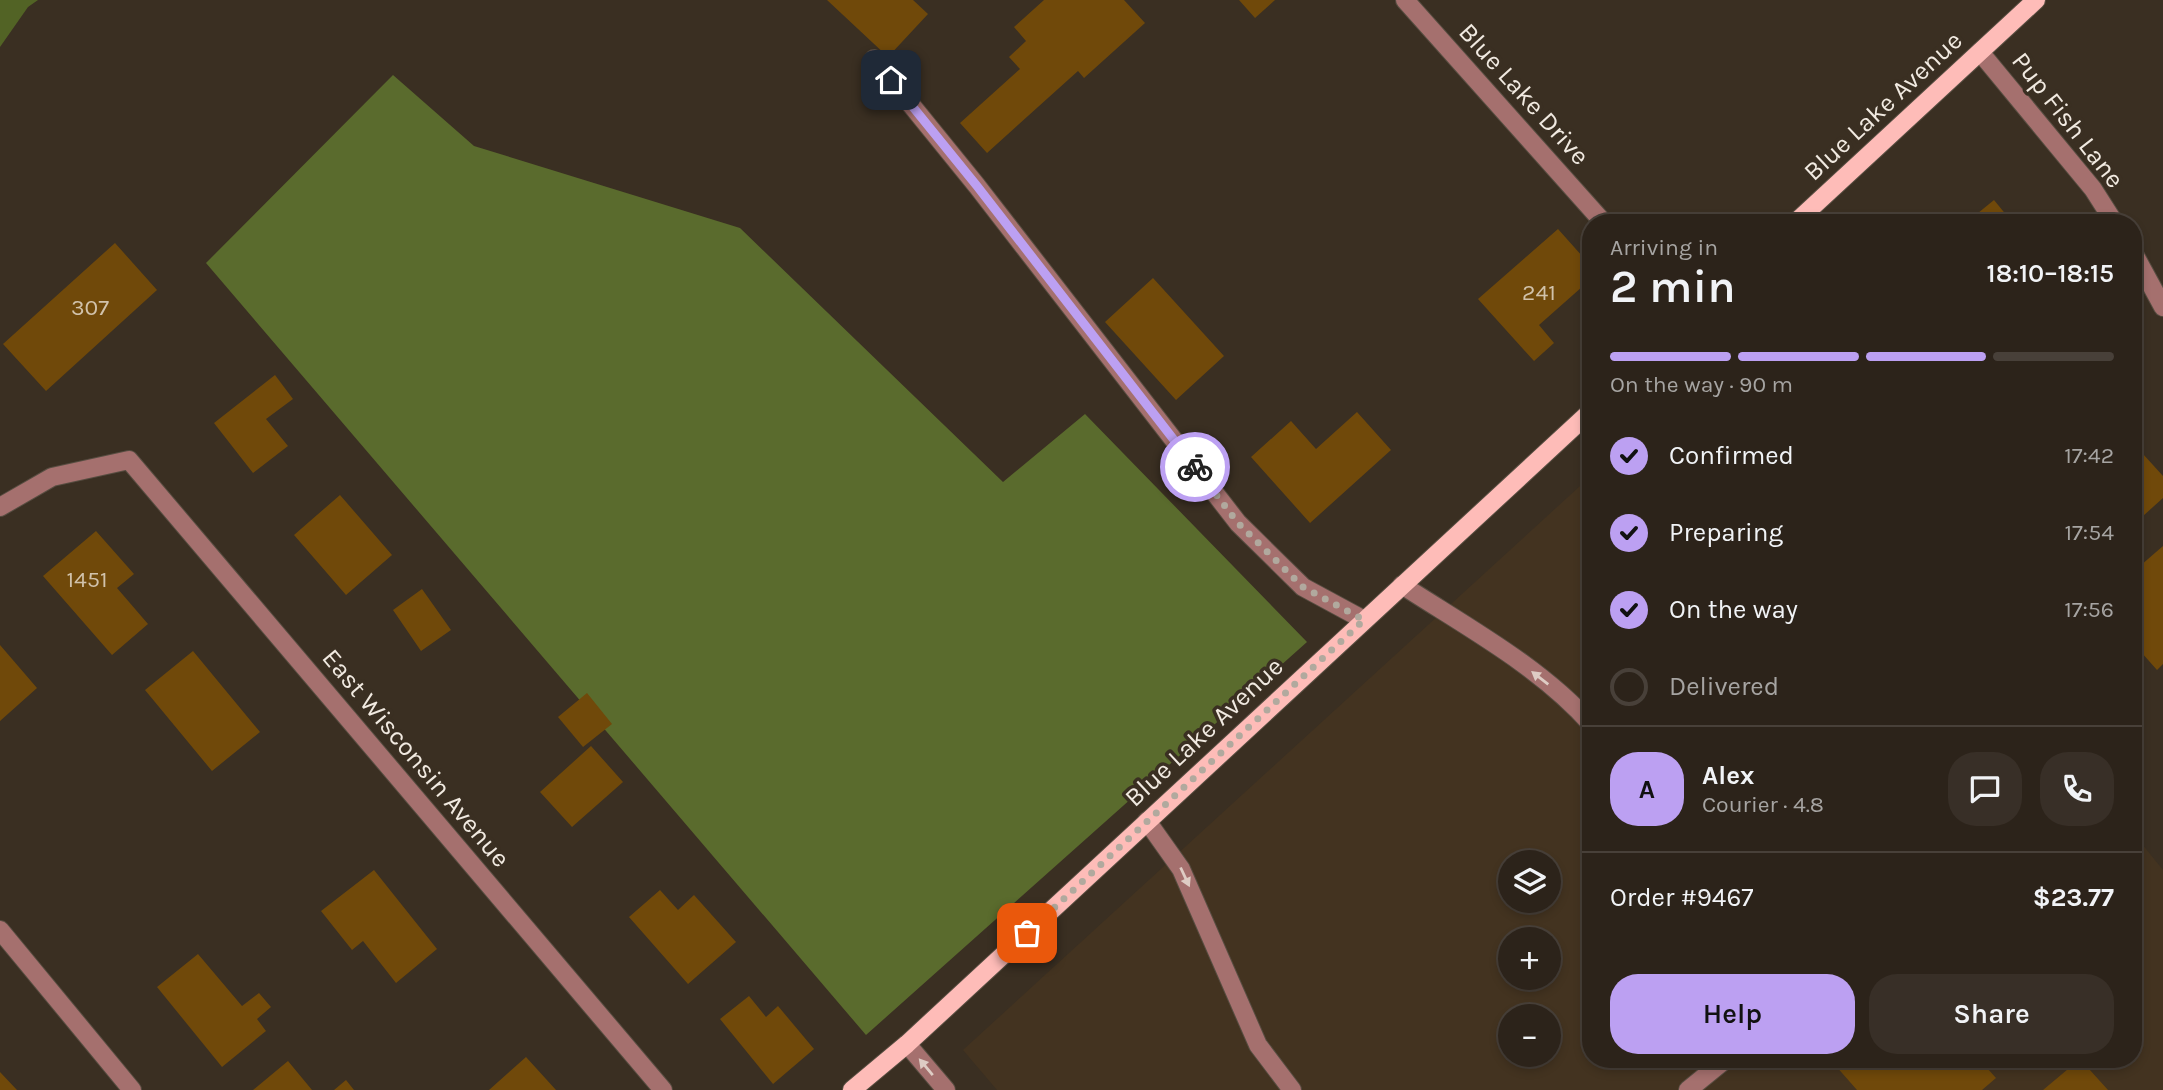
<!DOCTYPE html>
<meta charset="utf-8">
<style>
body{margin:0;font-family:Karla,sans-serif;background:#382f27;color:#f1f3f6;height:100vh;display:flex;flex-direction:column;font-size:26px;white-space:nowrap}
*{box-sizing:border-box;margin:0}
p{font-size:23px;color:#a6a4a2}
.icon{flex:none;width:38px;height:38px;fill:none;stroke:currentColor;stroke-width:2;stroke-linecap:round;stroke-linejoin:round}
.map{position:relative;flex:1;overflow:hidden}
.panel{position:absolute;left:1582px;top:214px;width:560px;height:854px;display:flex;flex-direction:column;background:#2c231a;border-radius:28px;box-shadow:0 4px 10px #0003,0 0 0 2px #484039}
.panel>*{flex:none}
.tools{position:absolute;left:1498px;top:850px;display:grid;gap:14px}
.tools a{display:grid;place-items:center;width:63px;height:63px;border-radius:50%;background:#2c231a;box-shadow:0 4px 10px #0003,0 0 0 2px #484039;font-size:35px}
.pin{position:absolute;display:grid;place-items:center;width:60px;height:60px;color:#fff;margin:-30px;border-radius:14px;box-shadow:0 4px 10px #0006}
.courier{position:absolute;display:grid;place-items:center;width:70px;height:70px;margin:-35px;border:5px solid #bca0f2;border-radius:50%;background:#fff;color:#222;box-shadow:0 2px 9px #0007}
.headline em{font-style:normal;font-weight:600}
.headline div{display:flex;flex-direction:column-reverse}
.headline{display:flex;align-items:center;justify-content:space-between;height:119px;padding:0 28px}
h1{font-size:46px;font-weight:600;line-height:52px}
.bar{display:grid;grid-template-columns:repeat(4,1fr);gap:10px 7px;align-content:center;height:84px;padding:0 28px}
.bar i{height:9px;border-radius:5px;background:#484039}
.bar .selected{background:#bca0f2}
.bar p{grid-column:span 4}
.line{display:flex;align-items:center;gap:18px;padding:0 28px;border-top:2px solid #484039}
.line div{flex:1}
.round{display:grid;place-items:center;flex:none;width:74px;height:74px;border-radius:28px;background:#382f27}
ol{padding:0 28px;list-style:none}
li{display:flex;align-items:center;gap:21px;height:77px}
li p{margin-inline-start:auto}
li .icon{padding:7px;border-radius:50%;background:#bca0f2;color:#111;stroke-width:4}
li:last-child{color:#a6a4a2}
li i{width:38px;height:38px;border:4px solid #484039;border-radius:50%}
.button{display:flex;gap:14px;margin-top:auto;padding:14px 28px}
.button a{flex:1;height:80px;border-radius:28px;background:#bca0f2;color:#111;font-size:28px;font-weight:600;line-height:80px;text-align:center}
.button a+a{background:#382f27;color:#f1f3f6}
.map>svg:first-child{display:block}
</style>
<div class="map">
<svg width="2163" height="1090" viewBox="0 0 2163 1090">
<rect width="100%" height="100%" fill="#3a2f22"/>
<path fill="#433320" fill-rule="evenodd" d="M 1591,476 L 1591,1059 L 2133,1059 L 2133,833 L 2163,870 L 2163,1090 L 997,1090 L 963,1050 ZM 1510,863 L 1549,863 L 1549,901 L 1510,901 ZM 1510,940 L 1549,940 L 1549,978 L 1510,978 ZM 1510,1017 L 1549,1017 L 1549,1055 L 1510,1055 Z"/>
<path fill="#526325" d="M 0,0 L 38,0 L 28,7 L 0,47 Z"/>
<path fill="#5a6b2d" d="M 393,75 L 474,146 L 740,228 L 1003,482 L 1085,414 L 1307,642 L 866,1035 L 206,263 Z"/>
<path fill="#70490a" d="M 827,0 L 913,0 L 928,14 L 888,57 Z
M 1044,0 L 1124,0 L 1145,23 L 1084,78 L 1078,71 L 987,153 L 960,123 L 1020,69 L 1009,57 L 1026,41 L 1014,27 Z
M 1239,0 L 1275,0 L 1255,18 Z
M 1994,200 L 2012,222 L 1967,222 Z
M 1558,229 L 1591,266 L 1591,279 L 1539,325 L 1554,343 L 1534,361 L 1478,299 Z
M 115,243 L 157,290 L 46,391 L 3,344 Z
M 1153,278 L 1224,356 L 1176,400 L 1105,322 Z
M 275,375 L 293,399 L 266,419 L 288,446 L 253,473 L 214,423 Z
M 1357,412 L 1391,450 L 1310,523 L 1251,457 L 1291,421 L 1316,449 Z
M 2133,443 L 2163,476 L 2163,498 L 2133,525 Z
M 340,495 L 392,555 L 346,595 L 294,535 Z
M 96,531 L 134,574 L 117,588 L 148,624 L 112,655 L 43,576 Z
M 2163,546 L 2163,664 L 2157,670 L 2133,643 L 2133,572 Z
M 422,589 L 451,630 L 421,651 L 393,610 Z
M 0,645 L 37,688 L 0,721 Z
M 193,651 L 260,732 L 212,771 L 145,690 Z
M 587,693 L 612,724 L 583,747 L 558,717 Z
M 591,746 L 623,782 L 572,827 L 540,792 Z
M 374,870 L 437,949 L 396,983 L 363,941 L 352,950 L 321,911 Z
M 660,890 L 678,910 L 694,895 L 736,942 L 688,984 L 629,917 Z
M 198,954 L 242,1006 L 259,993 L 271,1007 L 257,1019 L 266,1031 L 222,1067 L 157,987 Z
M 749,996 L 766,1017 L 778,1006 L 814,1049 L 773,1084 L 720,1019 Z
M 526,1057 L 556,1090 L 489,1090 Z
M 1842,1059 L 1979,1059 L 1996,1078 L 1982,1090 L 1857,1090 L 1835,1065 Z
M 2080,1059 L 2108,1090 L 2043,1090 Z
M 288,1061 L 312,1090 L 253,1090 Z
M 0,1072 L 17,1090 L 0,1090 Z
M 346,1080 L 354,1090 L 334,1090 Z"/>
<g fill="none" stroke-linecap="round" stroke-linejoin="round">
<defs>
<path id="minor" d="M 1405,0 L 1603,222
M 1980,52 L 2093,189 L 2114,222
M 874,59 L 977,186 L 1238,523 L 1303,587 L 1364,620
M 2133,252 L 2163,307
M 0,507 L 52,477 L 129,460 L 663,1090
M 1402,585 C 1465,626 1541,667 1591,724
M 1147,821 L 1181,869 L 1258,1045 L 1292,1090
M 0,930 L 132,1090
M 907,1044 L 946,1090
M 1688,1090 L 1726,1059"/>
<path id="major" d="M 1796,222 L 2036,0
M 852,1090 L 907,1044 L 1591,411"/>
</defs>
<use href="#minor" stroke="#574d41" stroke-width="20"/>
<use href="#major" stroke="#574d41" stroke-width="20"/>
<use href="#minor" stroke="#a5706e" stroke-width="18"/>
<use href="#major" stroke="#febcb8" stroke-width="18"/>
</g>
<defs><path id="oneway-solid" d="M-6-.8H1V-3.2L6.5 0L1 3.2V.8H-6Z" transform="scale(1.75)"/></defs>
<g fill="#deccc4">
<use href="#oneway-solid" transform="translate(1540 678) rotate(-142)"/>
<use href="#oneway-solid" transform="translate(1185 877) rotate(65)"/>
<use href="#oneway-solid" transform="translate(926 1067) rotate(-130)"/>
</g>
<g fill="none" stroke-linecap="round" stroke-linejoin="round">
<path stroke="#b1a99e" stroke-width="7" stroke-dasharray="0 12.6" d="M 1027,933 L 1364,620 L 1303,587 L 1238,523 L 1195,467"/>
<path stroke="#bca0f2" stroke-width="9" d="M 891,80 L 977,186 L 1195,467"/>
</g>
<g text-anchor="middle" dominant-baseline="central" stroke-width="7" stroke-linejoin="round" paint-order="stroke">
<g font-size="23" fill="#d1c2ab">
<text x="1539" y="292">241</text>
<text x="90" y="307">307</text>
<text x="87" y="579">1451</text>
</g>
<g font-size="26" fill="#f1eae1" stroke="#3a2f22">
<text transform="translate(1524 94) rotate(48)">Blue Lake Drive</text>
<text transform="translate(1883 106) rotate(-43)">Blue Lake Avenue</text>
<text transform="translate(2068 120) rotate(52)">Pup Fish Lane</text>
<text transform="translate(1204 732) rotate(-43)">Blue Lake Avenue</text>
<text transform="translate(416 758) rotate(50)">East Wisconsin Avenue</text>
</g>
</g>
</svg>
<div class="tools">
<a><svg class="icon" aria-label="layers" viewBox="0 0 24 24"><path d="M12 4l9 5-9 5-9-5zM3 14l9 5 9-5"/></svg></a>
<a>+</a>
<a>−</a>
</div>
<div class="pin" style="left:1027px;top:933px;background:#ea580c"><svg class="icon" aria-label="bag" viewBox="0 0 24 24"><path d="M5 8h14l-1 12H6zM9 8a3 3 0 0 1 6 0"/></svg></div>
<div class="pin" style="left:891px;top:80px;background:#1f2937"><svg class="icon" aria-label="home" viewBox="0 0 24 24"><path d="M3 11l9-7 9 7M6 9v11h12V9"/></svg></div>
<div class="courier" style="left:1195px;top:467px"><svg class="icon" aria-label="bike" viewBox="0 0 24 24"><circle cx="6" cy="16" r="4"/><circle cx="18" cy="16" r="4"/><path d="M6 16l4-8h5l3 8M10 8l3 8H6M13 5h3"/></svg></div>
<section class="panel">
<div class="headline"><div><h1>2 min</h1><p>Arriving in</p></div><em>18:10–18:15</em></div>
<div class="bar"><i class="selected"></i><i class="selected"></i><i class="selected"></i><i></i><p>On the way · 90 m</p></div>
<ol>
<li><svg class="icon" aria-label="check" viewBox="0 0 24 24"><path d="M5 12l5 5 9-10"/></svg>Confirmed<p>17:42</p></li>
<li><svg class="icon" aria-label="check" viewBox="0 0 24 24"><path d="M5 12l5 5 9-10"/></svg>Preparing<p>17:54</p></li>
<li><svg class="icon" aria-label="check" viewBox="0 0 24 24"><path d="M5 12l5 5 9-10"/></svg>On the way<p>17:56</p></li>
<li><i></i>Delivered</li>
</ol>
<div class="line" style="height:126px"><b class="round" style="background:#bca0f2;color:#111">A</b><div><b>Alex</b><p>Courier · 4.8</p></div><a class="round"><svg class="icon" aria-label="chat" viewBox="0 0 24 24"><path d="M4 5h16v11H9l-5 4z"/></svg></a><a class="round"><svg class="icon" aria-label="phone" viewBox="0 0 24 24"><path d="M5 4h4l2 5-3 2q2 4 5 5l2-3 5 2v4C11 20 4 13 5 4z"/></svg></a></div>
<div class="line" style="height:91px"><div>Order #9467</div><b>$23.77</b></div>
<div class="button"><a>Help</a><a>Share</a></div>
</section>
</div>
